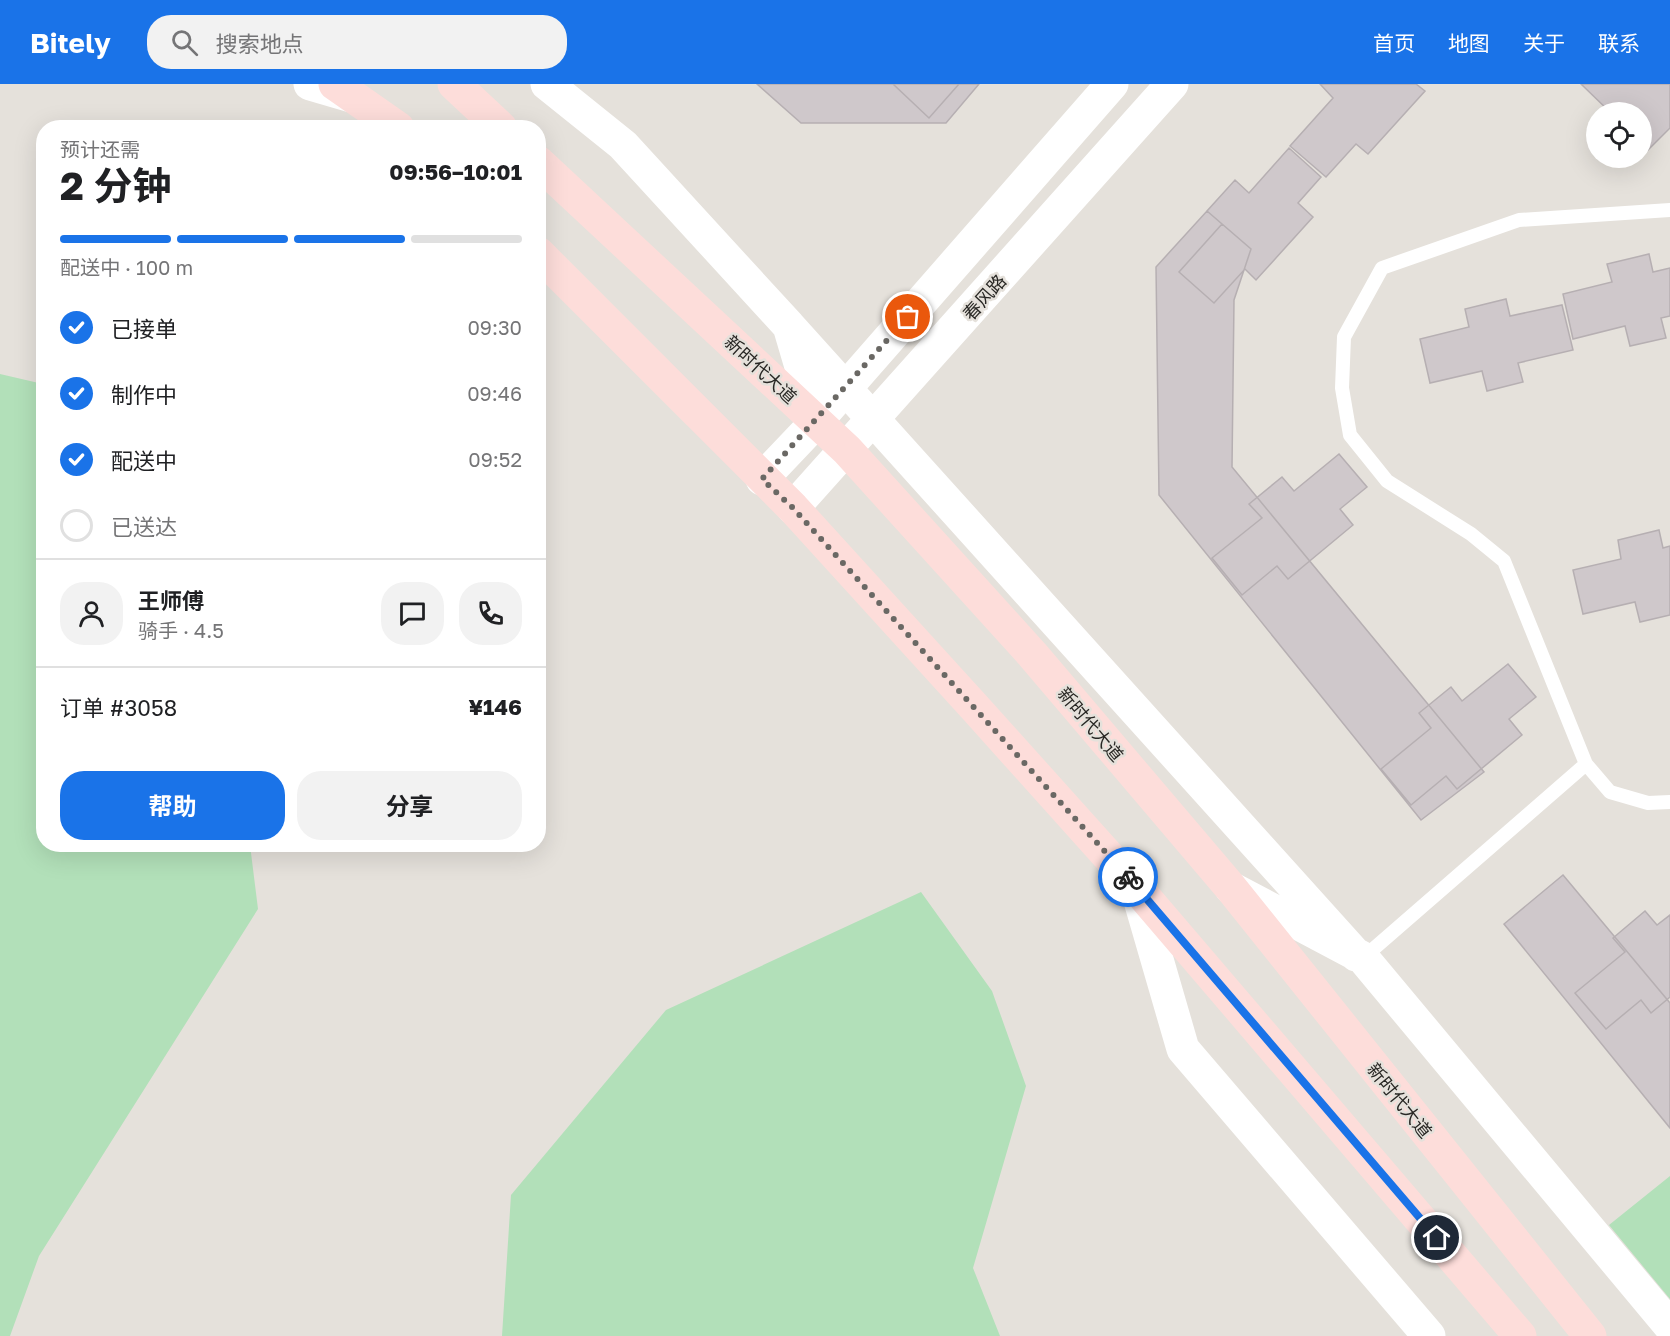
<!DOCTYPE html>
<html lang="zh">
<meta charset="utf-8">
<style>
body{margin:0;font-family:"Golos Text","Noto Sans SC",sans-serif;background:#f2f2f2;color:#202124;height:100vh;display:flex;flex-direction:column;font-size:22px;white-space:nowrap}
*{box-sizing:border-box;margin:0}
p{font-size:20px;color:#757577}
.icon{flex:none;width:33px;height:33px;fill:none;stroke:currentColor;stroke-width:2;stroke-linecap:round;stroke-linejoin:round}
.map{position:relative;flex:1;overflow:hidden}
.sheet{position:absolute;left:36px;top:36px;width:510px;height:732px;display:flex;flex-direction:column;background:#fff;border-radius:24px;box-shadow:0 6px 24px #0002}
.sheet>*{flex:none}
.buttons{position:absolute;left:1586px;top:18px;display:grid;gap:12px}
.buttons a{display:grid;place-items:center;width:66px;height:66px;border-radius:50%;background:#fff;box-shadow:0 6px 24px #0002;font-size:30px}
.pin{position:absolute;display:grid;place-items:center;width:51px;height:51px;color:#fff;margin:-26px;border:3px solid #fff;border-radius:50%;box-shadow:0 2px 6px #0007}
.courier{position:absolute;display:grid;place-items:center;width:60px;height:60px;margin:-30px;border:4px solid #1a73e8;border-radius:50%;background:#fff;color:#222;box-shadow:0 2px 8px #0007}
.overview em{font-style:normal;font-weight:700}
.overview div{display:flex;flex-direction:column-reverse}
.overview{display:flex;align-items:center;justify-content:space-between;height:102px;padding:0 24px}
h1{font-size:39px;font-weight:700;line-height:45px}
.bar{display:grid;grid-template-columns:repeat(4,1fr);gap:9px 6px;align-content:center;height:72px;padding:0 24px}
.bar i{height:8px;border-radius:4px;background:#e0e0e0}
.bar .current{background:#1a73e8}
.bar p{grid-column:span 4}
.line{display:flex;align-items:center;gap:15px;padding:0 24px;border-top:2px solid #e0e0e0}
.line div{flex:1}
.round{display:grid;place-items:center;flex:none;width:63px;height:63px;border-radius:24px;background:#f2f2f2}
ol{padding:0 24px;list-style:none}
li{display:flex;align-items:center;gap:18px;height:66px}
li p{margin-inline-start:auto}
li .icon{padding:6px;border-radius:50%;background:#1a73e8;color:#fff;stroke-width:4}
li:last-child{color:#757577}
li i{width:33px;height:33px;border:3px solid #e0e0e0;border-radius:50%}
.button{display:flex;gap:12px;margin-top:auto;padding:12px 24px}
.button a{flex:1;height:69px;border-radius:24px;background:#1a73e8;color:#fff;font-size:24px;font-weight:700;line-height:69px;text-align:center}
.button a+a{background:#f2f2f2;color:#202124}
header{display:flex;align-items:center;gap:36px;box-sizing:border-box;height:84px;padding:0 30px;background:#1a73e8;color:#fff}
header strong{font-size:28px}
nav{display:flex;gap:33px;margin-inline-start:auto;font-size:21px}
.search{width:420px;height:54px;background:#f2f2f2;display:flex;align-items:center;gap:15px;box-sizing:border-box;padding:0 21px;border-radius:24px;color:#757577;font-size:22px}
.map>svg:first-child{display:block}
</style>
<header>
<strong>Bitely</strong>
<div class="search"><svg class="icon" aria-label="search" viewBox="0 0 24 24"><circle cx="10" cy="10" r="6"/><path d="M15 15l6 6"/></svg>搜索地点</div>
<nav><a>首页</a><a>地图</a><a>关于</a><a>联系</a></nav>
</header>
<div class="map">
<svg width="1670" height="1252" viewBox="0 0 1670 1252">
<rect width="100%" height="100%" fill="#e5e1db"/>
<path fill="#b2e0b9" d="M 0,290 L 43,300 L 44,760 L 250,761 L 258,825 L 39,1172 L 10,1252 L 0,1252 Z
M 921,808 L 992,907 L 1026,1002 L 973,1184 L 1000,1252 L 502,1252 L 511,1111 L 666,926 Z
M 1670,1092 L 1670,1215 L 1609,1141 Z"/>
<path fill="#cfc8cb" stroke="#b6afb2" stroke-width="1.5" d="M 757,0 L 979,0 L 946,39 L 801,39 Z
M 893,0 L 959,0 L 929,34 Z
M 1320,0 L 1416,0 L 1425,7 L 1368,70 L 1356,60 L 1326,93 L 1290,62 L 1333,14 Z
M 1581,0 L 1670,0 L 1670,44 L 1648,66 L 1641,59 L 1641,28 L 1610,28 Z
M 1289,64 L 1321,93 L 1298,119 L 1313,133 L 1256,196 L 1245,185 L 1214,219 L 1179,188 L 1222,140 L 1207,127 L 1235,96 L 1249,109 Z
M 1207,127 L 1251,165 L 1234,216 L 1232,383 L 1484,688 L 1421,736 L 1159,411 L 1156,183 Z
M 1649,170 L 1653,188 L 1670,184 L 1670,232 L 1661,234 L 1666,254 L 1630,262 L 1625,242 L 1573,255 L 1563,210 L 1612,198 L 1607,180 Z
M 1506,215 L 1510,232 L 1562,221 L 1573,266 L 1518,279 L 1523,298 L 1487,307 L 1482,287 L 1430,299 L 1420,255 L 1469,243 L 1465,225 Z
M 1339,370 L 1367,403 L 1340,425 L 1353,441 L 1288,495 L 1277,482 L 1242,511 L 1212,474 L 1262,434 L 1249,420 L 1282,393 L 1294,407 Z
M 1659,446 L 1663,464 L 1670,462 L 1670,531 L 1640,538 L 1635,518 L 1583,530 L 1573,486 L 1621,475 L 1618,456 Z
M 1508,580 L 1536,613 L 1509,635 L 1522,651 L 1457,705 L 1446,692 L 1411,721 L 1381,685 L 1431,644 L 1419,629 L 1451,603 L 1462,617 Z
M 1563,791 L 1670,919 L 1670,1044 L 1504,840 Z
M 1645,827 L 1657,841 L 1670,831 L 1670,913 L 1651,929 L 1641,916 L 1606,945 L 1575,909 L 1625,868 L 1613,854 Z"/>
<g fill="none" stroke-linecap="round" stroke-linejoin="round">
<path stroke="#fff" stroke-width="14" d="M 1670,126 L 1519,136 L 1382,184 L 1344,253 L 1342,304 L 1350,351 L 1387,397 L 1471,450 L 1504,477 L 1586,680 L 1610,708 L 1648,719 L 1670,718
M 1363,874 L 1586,680"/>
<path stroke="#fff" stroke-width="33" d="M 310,0 L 351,12
M 547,0 L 623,61 L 789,242 L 817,337
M 789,242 L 1356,871
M 1136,803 L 1183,965 L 1429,1252
M 1231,804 L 1363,874 L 1670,1242"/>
<path stroke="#fff" stroke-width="33" d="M 762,395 L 817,337 L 1112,0
M 793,424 L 1172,0"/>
<path stroke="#fdddda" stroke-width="33" d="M 335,0 L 398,44
M 454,0 L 501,44
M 538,78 L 847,366 L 1032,570 L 1231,804 L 1590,1252
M 538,169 L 793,424 L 977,626 L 1136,803 L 1520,1252"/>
</g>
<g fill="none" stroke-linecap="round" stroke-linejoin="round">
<path stroke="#6a6864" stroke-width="6" stroke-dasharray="0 10.8" d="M 908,233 L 762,395 L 793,424 L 1128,793"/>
<path stroke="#1a73e8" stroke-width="8" d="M 1128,793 L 1437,1154"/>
</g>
<g text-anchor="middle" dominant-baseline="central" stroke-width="5" stroke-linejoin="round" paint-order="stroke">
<g font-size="18" fill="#282724" stroke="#e5e1db">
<text transform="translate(984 213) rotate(-48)">春风路</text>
<text transform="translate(761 285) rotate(43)">新时代大道</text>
<text transform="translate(1091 640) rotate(50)">新时代大道</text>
<text transform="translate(1400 1016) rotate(51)">新时代大道</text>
</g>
</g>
</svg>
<div class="buttons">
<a><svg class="icon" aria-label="locate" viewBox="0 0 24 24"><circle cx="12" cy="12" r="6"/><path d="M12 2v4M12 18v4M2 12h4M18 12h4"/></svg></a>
</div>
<div class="pin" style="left:908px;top:233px;background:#ea580c"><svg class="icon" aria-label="bag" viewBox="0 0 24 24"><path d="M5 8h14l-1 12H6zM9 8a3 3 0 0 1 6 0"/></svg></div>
<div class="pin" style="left:1437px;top:1154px;background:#1f2937"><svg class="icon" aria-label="home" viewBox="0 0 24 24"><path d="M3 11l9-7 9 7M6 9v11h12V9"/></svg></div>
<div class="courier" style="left:1128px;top:793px"><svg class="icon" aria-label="bike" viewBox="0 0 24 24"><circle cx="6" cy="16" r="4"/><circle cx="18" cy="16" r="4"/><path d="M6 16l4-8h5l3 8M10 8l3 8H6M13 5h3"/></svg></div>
<section class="sheet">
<div class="overview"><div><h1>2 分钟</h1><p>预计还需</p></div><em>09:56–10:01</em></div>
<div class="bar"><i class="current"></i><i class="current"></i><i class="current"></i><i></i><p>配送中 · 100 m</p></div>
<ol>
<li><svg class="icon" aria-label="check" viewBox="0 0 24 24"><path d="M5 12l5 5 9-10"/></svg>已接单<p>09:30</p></li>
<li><svg class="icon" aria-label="check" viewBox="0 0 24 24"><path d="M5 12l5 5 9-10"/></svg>制作中<p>09:46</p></li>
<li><svg class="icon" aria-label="check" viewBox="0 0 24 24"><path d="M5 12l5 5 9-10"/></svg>配送中<p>09:52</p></li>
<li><i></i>已送达</li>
</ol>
<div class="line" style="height:108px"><a class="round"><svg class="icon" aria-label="person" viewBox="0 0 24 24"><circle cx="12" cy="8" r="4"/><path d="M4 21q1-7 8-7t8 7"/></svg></a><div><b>王师傅</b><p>骑手 · 4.5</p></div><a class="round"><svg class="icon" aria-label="chat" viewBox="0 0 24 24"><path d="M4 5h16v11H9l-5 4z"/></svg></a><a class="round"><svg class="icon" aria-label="phone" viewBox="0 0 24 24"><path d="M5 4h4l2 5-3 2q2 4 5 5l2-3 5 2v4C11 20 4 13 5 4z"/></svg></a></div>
<div class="line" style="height:78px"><div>订单 #3058</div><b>¥146</b></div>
<div class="button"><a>帮助</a><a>分享</a></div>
</section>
</div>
